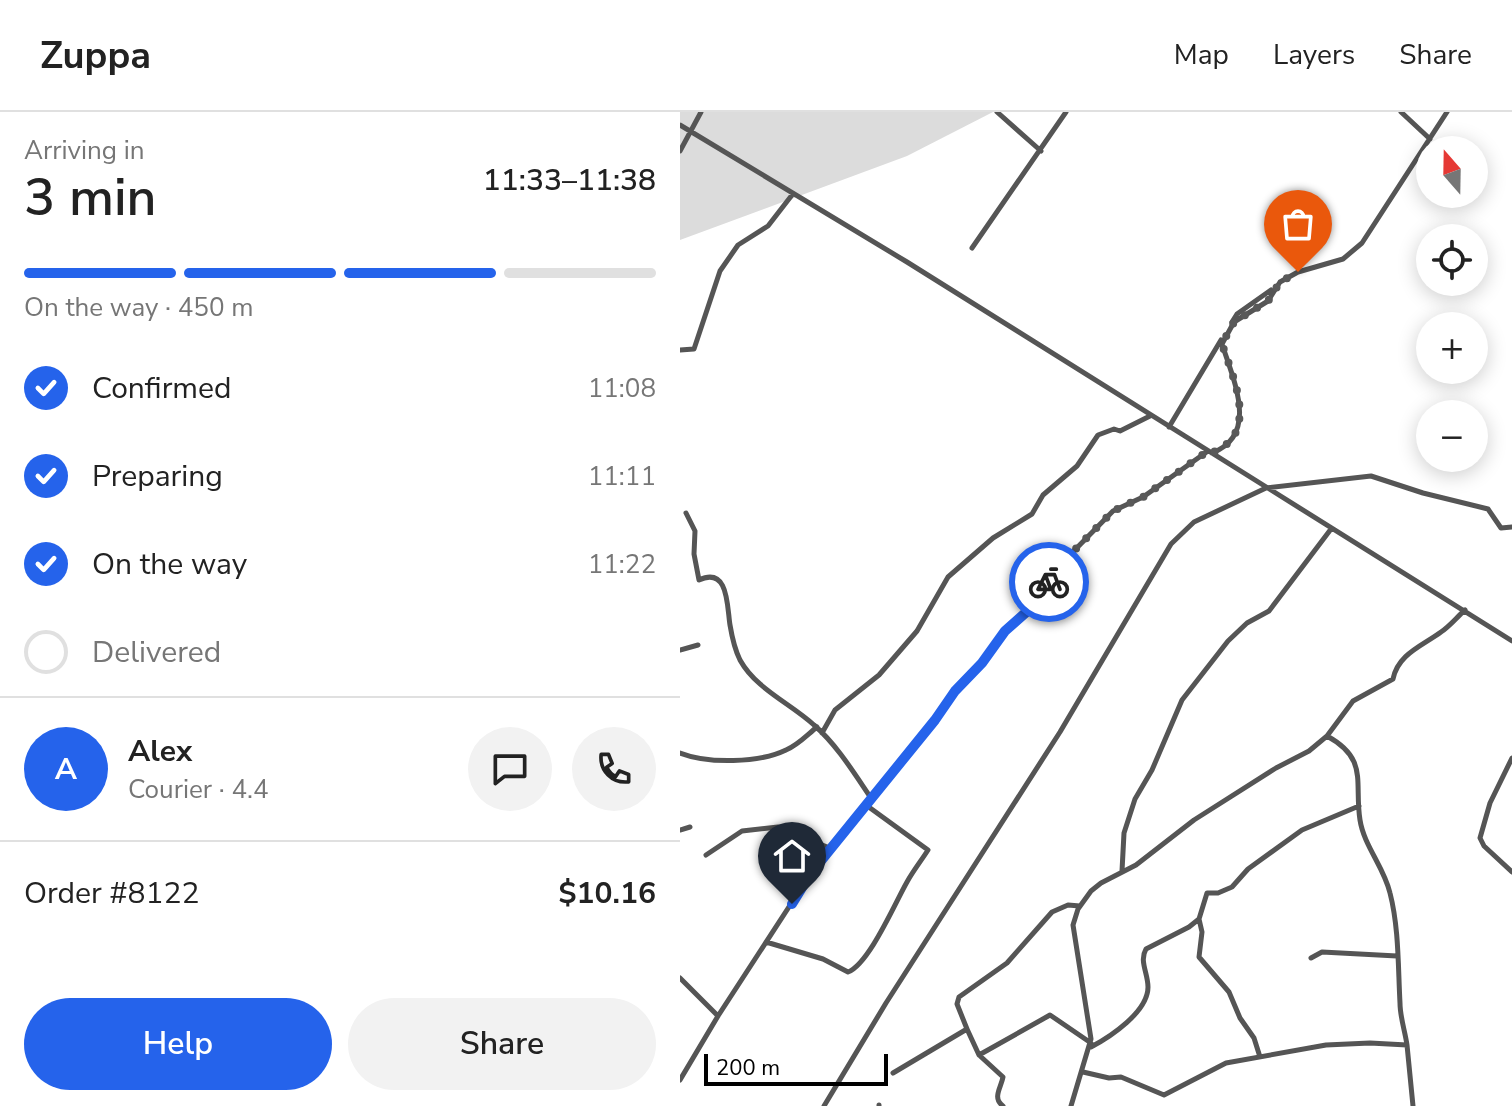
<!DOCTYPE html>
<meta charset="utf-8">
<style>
body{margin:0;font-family:"Nunito Sans",sans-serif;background:#f2f2f2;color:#222;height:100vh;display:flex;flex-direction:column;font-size:30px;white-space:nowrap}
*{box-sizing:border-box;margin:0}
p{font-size:26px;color:#767676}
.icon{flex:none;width:44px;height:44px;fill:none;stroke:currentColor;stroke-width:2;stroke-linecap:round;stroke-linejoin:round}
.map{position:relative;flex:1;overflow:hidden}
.details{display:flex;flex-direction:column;background:#fff;width:680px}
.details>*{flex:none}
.needle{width:52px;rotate:340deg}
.controls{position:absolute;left:736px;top:24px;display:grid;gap:16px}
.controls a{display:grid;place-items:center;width:72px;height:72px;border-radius:50%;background:#fff;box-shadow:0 4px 20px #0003;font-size:40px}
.scale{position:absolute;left:24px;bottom:20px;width:184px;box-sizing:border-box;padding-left:8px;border:4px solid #000;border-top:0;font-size:22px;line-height:28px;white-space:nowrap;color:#000;-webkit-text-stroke:6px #fff;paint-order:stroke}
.pin{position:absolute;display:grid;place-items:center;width:68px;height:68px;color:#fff;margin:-82px -34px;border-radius:50% 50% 50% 0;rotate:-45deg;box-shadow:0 0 8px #0007}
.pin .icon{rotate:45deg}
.courier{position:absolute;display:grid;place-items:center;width:80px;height:80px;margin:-40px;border:6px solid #2563eb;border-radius:50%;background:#fff;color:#222;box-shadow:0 2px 10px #0007}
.summary em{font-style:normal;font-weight:600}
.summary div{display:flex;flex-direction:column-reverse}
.summary{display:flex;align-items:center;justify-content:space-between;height:136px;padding:0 24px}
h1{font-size:52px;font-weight:600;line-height:60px}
.bar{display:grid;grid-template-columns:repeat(4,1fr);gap:12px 8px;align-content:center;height:96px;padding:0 24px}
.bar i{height:10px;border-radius:6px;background:#e0e0e0}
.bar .selected{background:#2563eb}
.bar p{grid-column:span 4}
.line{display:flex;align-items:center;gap:20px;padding:0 24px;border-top:2px solid #e0e0e0}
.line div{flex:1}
.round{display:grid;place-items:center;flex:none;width:84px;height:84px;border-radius:42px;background:#f2f2f2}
ol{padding:0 24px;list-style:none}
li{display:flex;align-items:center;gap:24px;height:88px}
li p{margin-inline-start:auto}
li .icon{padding:8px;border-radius:50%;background:#2563eb;color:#fff;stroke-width:4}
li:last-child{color:#767676}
li i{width:44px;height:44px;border:4px solid #e0e0e0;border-radius:50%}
.cta{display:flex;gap:16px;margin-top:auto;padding:16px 24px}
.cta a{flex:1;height:92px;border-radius:48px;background:#2563eb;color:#fff;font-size:32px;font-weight:600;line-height:92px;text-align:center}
.cta a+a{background:#f2f2f2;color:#222}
header{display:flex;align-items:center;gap:48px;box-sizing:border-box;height:112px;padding:0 40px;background:#fff;border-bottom:2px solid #e0e0e0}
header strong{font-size:38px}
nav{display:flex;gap:44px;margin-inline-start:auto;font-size:28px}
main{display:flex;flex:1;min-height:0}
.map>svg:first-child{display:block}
</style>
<header>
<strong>Zuppa</strong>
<nav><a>Map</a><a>Layers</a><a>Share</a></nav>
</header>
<main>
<section class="details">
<div class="summary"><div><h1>3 min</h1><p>Arriving in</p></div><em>11:33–11:38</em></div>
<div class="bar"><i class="selected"></i><i class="selected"></i><i class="selected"></i><i></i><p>On the way · 450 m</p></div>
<ol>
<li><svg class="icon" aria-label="check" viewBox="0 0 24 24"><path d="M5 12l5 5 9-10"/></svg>Confirmed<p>11:08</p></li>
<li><svg class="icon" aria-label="check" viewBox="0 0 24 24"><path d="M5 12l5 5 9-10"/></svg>Preparing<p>11:11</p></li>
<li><svg class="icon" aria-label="check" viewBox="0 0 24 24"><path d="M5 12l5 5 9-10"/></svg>On the way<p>11:22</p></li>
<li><i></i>Delivered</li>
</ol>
<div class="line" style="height:144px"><b class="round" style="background:#2563eb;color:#fff">A</b><div><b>Alex</b><p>Courier · 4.4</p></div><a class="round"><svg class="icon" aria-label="chat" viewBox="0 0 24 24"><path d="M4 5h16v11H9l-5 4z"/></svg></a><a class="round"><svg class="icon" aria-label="phone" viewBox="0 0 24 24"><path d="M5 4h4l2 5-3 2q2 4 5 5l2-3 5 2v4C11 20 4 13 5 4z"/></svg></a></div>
<div class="line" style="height:104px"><div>Order #8122</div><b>$10.16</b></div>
<div class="cta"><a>Help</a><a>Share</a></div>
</section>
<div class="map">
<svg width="832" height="994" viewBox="0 0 832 994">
<rect width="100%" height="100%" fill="#fff"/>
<path fill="#dcdcdc" d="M 0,0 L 313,0 L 227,44 L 0,128 Z"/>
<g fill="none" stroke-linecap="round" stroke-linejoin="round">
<path stroke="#555" stroke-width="5" d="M 317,0 L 361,39
M 721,0 L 750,27
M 0,13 L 227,150 L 832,529
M 0,39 L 21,0
M 292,136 L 386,0
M 552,210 L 557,202 L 591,178
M 0,238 L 14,237 L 40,159 L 58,133 L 88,114 L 112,83
M 489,315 L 541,228
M 532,341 C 580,323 553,267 542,232 L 554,210 L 588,189 L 600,170 L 618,160 L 663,147 L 682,131 L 767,0
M 6,401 L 15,419 L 14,442 L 19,468 C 49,454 47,495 50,513 C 52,525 54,536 60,548 C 76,577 110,591 134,613 C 157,633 174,661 191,686
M 0,538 L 18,533
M 142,621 L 155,598 L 199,563 L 237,519 L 268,465 L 313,426 L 352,402 L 363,383 L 397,354 L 418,323 L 434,317 L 440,319 L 470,304
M 647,624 C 689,647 674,670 680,708 C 684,734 704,755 710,781 C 719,816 718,855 720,891 C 720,905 725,919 727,933 C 729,953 731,974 733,994
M 0,641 C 28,652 79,651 106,638 C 118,633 127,623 137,615
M 832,646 L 810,691 L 800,726 L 804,734 L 832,760
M 0,718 L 10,715
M 26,743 L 62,719 L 98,715 L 152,737
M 442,759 L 444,721 L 455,687 L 472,658 L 502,588 L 548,529 L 567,511 L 589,499 L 651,417
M 519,807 L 522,820 L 519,845 L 549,880 L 560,906 L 574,926 L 580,945
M 86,830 L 143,847 L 168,860 C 189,852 215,791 227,770 C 233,759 241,749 248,738 L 186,693
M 631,846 L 642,840 L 717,844
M 0,866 L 38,904
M 287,917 L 299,943 L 323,965 C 321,976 312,986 323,994
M 411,935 C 430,925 468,900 468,875 C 468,861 459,849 466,837 L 509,815 L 519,807 L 527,781 L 538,781 L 552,775 L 568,757 L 622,718 L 679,694
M 299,943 L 370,903 L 411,931
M 403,960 L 429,966 L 441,965 L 484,983 L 546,951 L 646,933 L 690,931 L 727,933
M 213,961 L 287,917 L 277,892 L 279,885 L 327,851 L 372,800 L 388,793 L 400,794
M 0,968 L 38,904 L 131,761 L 255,608 L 275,579 L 302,551 L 325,519 L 360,488 L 370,467 L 382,451 L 433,399 L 463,385 L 528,339
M 144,994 L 206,891 L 380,620 L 491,432 L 514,410 L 586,376 L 691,364 L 743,381 L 808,397 L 821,416 L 832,415
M 199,994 L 199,993
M 391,994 L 411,927 L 393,813 L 398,797 L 411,779 L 421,771 L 456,753 L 514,708 L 596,656 L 629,639 L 647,624 L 673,589 L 713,567 C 718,542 742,534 761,520 C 770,514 777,505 785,498"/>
</g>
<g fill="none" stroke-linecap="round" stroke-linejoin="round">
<path stroke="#595959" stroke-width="8" stroke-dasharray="0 14.4" d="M 369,470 L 382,451 L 433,399 L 463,385 L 528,339 L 531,341 C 580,323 554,268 542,232 L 554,210 L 588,189 L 600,170 L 618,160"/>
<path stroke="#2563eb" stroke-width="10" d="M 112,792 L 131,761 L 255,608 L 275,579 L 302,551 L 325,519 L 360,488 L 369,470"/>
</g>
</svg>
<div class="controls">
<a><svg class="needle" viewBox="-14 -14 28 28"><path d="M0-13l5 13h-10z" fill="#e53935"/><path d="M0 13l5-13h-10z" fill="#767676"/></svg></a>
<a><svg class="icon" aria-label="locate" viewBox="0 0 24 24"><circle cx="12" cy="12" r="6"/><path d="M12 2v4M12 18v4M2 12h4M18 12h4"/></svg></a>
<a>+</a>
<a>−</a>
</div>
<div class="scale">200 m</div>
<div class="pin" style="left:618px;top:160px;background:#ea580c"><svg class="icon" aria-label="bag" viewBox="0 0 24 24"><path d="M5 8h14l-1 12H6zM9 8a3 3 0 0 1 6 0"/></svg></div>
<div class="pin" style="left:112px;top:792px;background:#1f2937"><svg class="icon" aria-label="home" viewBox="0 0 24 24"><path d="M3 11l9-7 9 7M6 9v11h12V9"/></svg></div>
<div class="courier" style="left:369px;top:470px"><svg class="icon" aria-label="bike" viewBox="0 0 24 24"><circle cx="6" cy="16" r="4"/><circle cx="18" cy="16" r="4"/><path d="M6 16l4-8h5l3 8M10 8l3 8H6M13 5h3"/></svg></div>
</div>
</main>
